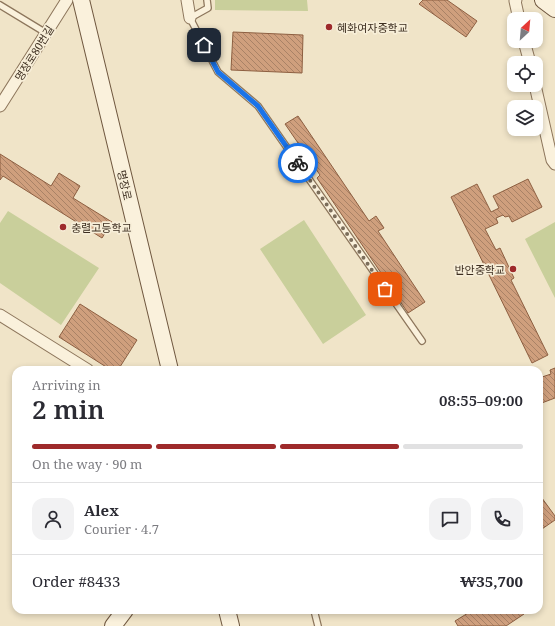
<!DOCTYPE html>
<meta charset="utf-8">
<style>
body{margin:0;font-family:"Noto Serif","Noto Sans KR",serif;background:#f2f2f3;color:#2b2b33;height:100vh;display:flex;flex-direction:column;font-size:15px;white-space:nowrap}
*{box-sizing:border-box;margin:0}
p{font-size:13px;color:#7c7c81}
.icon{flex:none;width:22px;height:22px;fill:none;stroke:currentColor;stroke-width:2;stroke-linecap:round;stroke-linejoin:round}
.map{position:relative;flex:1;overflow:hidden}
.panel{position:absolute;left:12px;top:366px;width:531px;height:248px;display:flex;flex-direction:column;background:#fff;border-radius:12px;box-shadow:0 2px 6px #0003}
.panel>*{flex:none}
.needle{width:26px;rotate:26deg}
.buttons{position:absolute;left:507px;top:12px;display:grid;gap:8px}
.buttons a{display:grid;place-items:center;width:36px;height:36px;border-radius:8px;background:#fff;box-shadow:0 2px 6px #0003;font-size:20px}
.pin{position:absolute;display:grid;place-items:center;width:34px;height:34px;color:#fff;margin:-17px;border-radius:8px;box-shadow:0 2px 6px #0006}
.courier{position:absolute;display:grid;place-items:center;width:40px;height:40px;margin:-20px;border:3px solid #1a73e8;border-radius:50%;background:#fff;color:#222;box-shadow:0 1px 5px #0007}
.head em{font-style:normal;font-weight:600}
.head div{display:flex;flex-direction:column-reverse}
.head{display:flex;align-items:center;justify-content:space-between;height:68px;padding:0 20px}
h1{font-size:26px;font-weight:600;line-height:30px}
.bar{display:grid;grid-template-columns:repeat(4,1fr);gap:6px 4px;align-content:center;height:48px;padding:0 20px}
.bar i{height:5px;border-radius:3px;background:#e1e1e2}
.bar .current{background:#9e2a2b}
.bar p{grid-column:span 4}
.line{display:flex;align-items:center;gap:10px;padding:0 20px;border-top:1px solid #e1e1e2}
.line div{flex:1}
.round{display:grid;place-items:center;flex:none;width:42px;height:42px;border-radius:12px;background:#f2f2f3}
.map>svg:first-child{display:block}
</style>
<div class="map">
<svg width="555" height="626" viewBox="0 0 555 626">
<defs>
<pattern id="building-back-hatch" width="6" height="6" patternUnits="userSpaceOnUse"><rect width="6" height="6" fill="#cf9f7d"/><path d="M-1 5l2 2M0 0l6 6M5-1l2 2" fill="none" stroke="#a98266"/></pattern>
</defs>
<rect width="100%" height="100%" fill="#f0e4c8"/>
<path fill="#c9cf9b" d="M 215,0 L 307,0 L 308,11 L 215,10 Z
M 8,211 L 99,268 L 61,325 L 0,283 L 0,223 Z
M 304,220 L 366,315 L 323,344 L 260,249 Z
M 555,222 L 555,298 L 525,239 Z"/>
<path fill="url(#building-back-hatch)" stroke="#8d5f41" d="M 423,0 L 447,0 L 477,21 L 466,37 L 419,4 Z
M 233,32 L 303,35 L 302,73 L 231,70 Z
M 298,116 L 369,221 L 376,216 L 384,228 L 378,231 L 425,302 L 408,313 L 317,178 L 320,175 L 285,124 Z
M 0,154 L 51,186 L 59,173 L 80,186 L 73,198 L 112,222 L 102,238 L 3,176 L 0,180 Z
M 528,179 L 542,207 L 512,222 L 509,216 L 505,217 L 503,215 L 496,218 L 498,223 L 485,229 L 496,250 L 500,248 L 514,278 L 511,280 L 548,355 L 532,363 L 451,197 L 477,184 L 491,212 L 499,208 L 493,196 Z
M 80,304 L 137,340 L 118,370 L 111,370 L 59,337 Z
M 555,368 L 555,398 L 539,404 L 539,378 L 551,374 L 550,370 Z
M 539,494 L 555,516 L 555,520 L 539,531 Z
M 473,610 L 521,610 L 524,614 L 506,626 L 458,626 L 455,621 Z"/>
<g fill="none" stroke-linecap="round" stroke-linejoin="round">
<defs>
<path id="service" d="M 207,0 L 208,8 L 190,18 L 218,72 L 258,106 L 422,341
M 0,5 L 46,33
M 314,610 L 318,626"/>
<path id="minor" d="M 187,0 L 190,18
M 516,0 L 515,1 L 519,19
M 524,41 L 530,63
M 535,85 L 552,160 L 555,164
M 0,106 L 67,0
M 0,315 L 88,370"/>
<path id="secondary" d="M 81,0 L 170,370
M 543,0 L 555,9
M 227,610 L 231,626
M 113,626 L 125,610"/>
</defs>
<use href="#service" stroke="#8d765c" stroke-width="8"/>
<use href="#minor" stroke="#8d765c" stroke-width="13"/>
<use href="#secondary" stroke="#6f573f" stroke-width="18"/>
<use href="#service" stroke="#faf1dc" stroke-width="5.5"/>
<use href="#minor" stroke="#faf1dc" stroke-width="11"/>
<use href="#secondary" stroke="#faf1dc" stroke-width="16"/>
</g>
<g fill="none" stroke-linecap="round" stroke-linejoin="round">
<path stroke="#7c6e5b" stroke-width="4" stroke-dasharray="0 7.2" d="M 298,163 L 385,289"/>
<path stroke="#1a73e8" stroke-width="5" d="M 204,45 L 218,72 L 258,106 L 298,163"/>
</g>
<g fill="#9e2a2b" stroke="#f7eed8" stroke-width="1.5">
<circle cx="329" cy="27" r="4"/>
<circle cx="63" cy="227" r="4"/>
<circle cx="513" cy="269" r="4"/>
</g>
<g text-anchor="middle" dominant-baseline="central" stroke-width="3.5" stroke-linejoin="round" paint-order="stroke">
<g font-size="11" fill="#3d2e20" stroke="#f7eed8" text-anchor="start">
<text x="337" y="27">혜화여자중학교</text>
<text x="71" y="227">충렬고등학교</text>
<text x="505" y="269" text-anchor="end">반안중학교</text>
</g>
<g font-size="11" fill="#3d2e20" stroke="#f7eed8">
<text transform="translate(34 53) rotate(-58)">명장로80번길</text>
<text transform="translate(125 185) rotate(77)">명장로</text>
</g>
</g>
</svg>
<div class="buttons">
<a><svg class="needle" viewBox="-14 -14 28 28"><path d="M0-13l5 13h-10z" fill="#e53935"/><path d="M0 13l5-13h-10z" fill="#7c7c81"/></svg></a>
<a><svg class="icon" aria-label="locate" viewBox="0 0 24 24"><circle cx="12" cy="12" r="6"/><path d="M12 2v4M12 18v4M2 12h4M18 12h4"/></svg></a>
<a><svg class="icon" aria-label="layers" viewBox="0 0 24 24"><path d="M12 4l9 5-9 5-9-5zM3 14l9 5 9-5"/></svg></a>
</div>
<div class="pin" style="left:385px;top:289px;background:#ea580c"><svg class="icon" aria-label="bag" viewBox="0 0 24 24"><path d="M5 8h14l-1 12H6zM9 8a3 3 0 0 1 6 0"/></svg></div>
<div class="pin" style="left:204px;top:45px;background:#1f2937"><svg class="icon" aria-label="home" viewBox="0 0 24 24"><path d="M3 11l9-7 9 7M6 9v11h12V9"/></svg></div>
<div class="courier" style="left:298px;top:163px"><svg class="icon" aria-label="bike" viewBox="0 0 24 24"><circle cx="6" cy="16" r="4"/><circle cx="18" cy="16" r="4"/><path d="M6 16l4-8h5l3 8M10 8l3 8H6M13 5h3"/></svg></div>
<section class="panel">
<div class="head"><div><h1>2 min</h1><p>Arriving in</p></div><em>08:55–09:00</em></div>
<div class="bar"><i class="current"></i><i class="current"></i><i class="current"></i><i></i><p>On the way · 90 m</p></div>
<div class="line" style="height:72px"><a class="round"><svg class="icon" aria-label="person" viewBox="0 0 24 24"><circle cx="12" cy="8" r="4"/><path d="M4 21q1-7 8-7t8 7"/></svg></a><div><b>Alex</b><p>Courier · 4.7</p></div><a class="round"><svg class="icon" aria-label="chat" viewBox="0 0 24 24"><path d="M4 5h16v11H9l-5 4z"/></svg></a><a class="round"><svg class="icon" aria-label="phone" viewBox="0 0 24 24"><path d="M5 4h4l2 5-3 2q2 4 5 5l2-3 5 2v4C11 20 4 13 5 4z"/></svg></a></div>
<div class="line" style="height:52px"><div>Order #8433</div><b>₩35,700</b></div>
</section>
</div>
